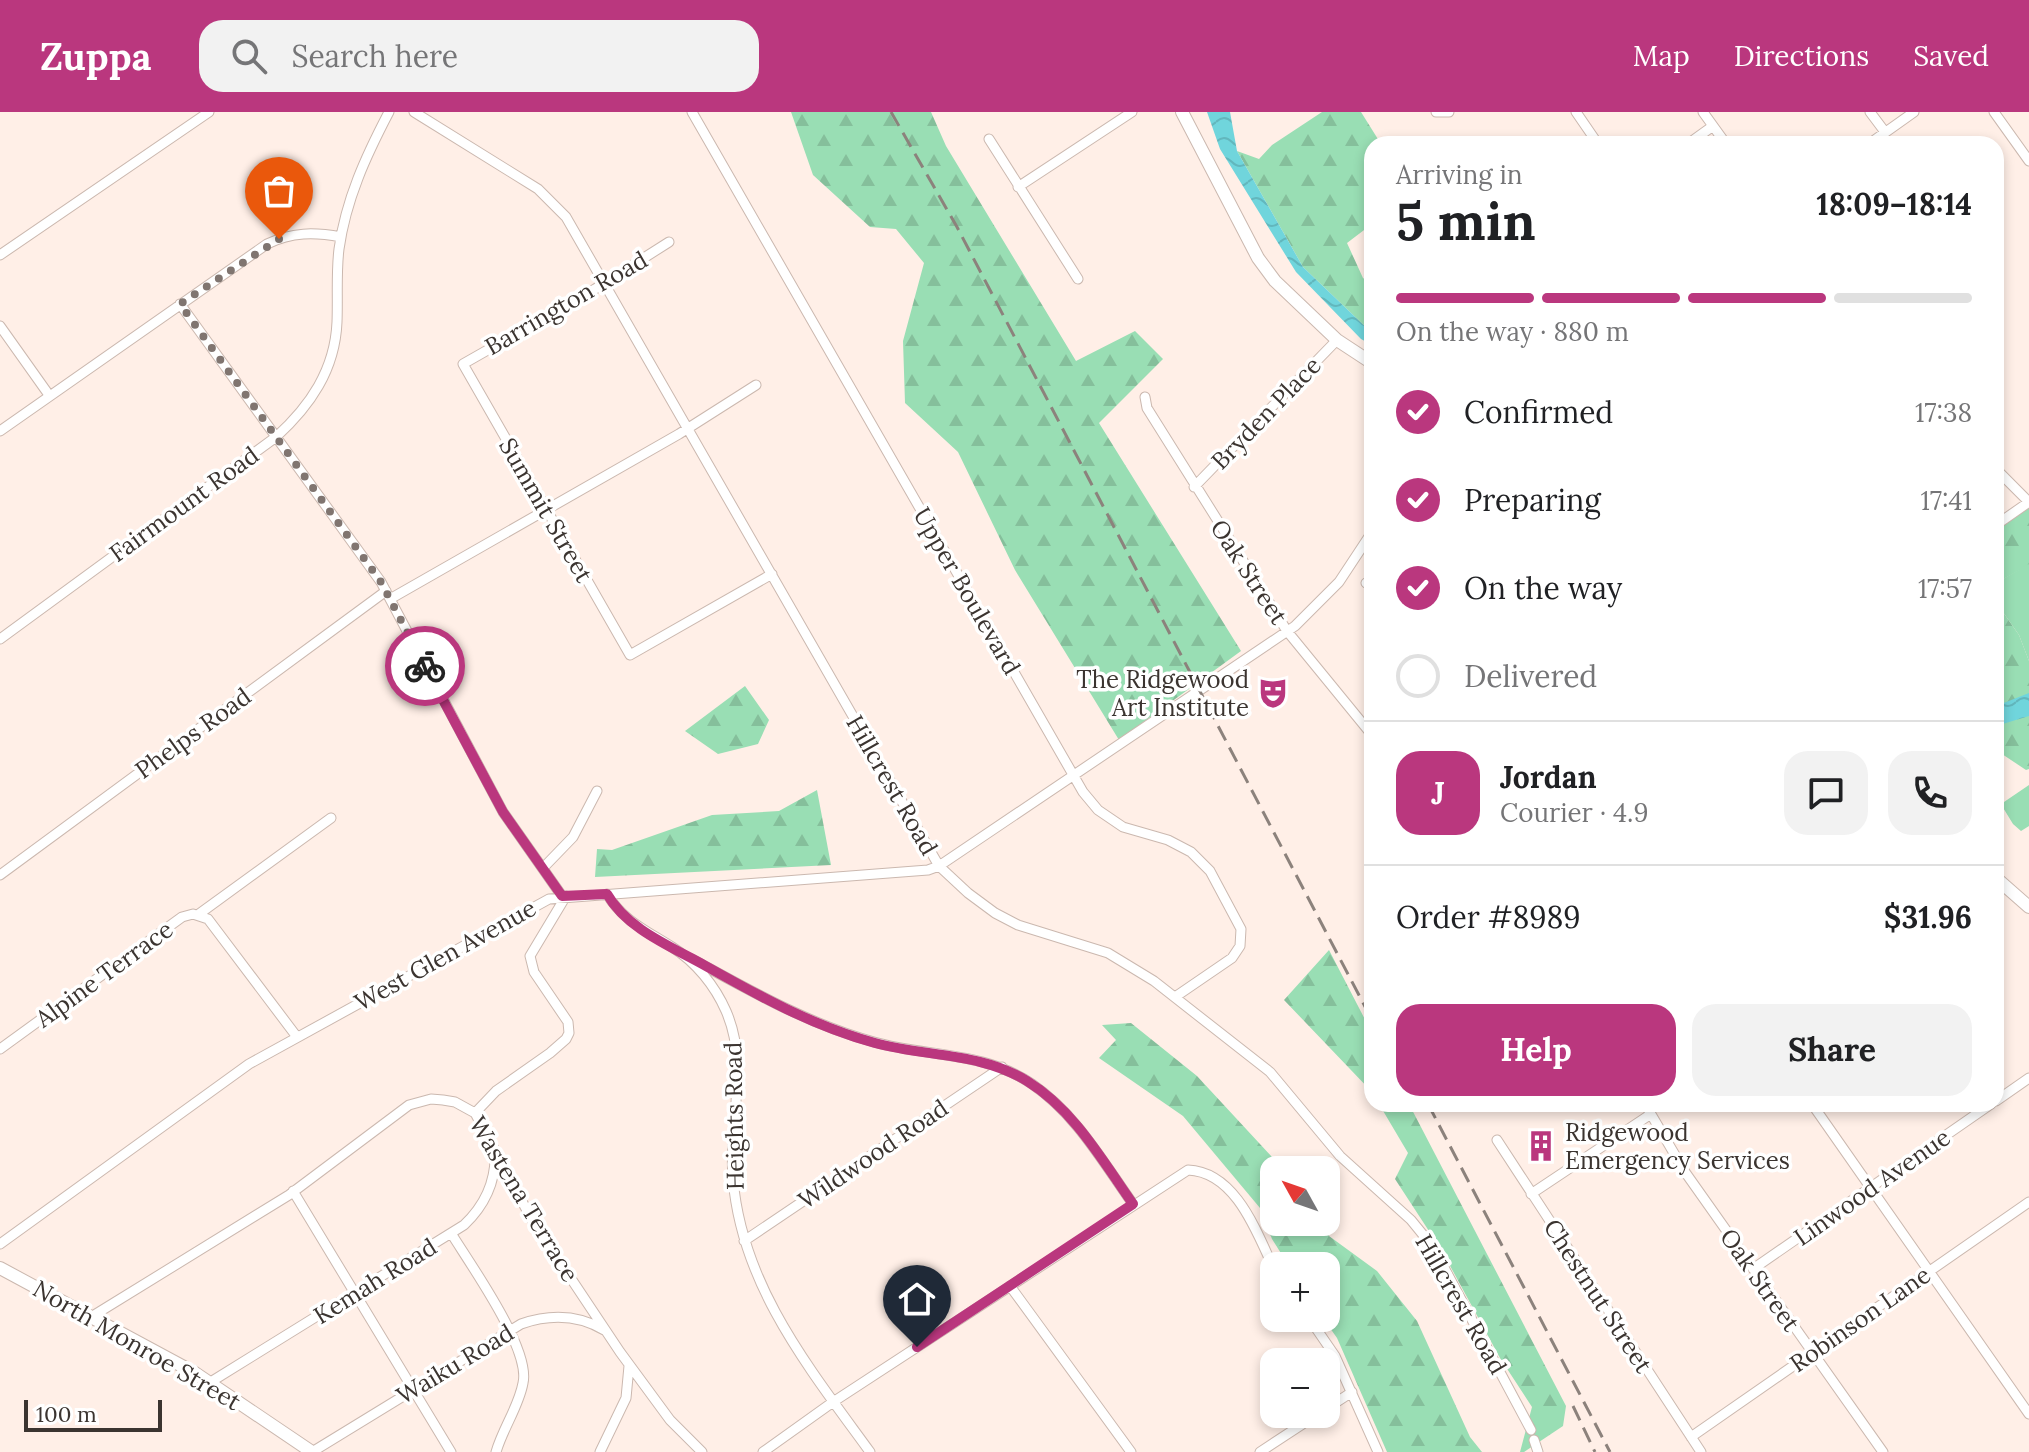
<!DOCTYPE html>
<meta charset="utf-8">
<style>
body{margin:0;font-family:Lora,serif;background:#f2f2f2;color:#202124;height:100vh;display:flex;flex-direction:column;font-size:30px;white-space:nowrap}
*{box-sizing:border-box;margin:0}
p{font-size:26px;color:#757577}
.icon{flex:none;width:44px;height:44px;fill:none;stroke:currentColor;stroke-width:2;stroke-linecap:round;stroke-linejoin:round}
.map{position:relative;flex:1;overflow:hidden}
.side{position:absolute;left:1364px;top:24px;width:640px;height:976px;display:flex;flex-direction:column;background:#fff;border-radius:24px;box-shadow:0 4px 12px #0003}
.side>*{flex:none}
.needle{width:52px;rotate:310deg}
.tools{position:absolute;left:1260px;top:1044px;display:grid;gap:16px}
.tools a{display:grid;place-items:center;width:80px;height:80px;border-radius:16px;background:#fff;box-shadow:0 4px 12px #0003;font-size:40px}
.scale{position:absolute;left:24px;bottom:20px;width:138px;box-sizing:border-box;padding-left:8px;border:4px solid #3b3430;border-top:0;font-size:22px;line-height:28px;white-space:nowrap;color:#3b3430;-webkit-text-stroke:6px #fff;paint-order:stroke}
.pin{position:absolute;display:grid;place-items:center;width:68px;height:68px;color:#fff;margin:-82px -34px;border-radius:50% 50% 50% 0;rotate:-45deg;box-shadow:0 0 8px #0007}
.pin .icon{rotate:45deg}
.courier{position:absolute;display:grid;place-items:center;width:80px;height:80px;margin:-40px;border:6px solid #ba377e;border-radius:50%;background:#fff;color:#222;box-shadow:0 2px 10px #0007}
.head em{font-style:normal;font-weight:800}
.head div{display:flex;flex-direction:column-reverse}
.head{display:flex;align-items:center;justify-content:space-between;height:136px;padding:0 32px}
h1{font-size:52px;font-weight:800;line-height:60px}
.bar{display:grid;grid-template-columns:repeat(4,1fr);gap:12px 8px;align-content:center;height:96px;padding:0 32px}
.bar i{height:10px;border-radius:6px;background:#e0e0e0}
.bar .selected{background:#ba377e}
.bar p{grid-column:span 4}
.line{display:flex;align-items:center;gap:20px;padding:0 32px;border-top:2px solid #e0e0e0}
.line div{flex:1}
.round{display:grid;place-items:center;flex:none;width:84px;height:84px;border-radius:24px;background:#f2f2f2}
ol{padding:0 32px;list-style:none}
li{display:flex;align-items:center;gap:24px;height:88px}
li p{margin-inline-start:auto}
li .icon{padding:8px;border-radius:50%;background:#ba377e;color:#fff;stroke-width:4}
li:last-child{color:#757577}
li i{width:44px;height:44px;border:4px solid #e0e0e0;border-radius:50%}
.button{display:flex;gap:16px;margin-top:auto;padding:16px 32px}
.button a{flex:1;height:92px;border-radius:24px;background:#ba377e;color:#fff;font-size:32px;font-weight:800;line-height:92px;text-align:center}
.button a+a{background:#f2f2f2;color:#202124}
header{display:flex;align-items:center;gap:48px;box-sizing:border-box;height:112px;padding:0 40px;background:#ba377e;color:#fff}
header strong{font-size:38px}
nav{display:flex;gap:44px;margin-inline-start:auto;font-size:28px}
.search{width:560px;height:72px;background:#f2f2f2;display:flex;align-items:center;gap:20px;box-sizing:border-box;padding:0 28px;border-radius:24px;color:#757577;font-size:30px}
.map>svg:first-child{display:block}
</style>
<header>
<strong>Zuppa</strong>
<div class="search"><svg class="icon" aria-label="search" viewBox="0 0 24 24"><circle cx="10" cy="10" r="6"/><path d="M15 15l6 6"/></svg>Search here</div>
<nav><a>Map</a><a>Directions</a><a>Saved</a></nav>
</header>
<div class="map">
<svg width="2029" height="1340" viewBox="0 0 2029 1340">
<defs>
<pattern id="forest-firs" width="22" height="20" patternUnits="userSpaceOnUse" patternTransform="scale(2)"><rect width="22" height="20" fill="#99deb4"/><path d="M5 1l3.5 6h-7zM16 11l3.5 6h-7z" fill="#85bf9b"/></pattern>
<pattern id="water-waves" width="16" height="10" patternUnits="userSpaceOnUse" patternTransform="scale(2)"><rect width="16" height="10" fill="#70d5dc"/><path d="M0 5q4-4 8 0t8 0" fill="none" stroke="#62b7bd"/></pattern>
</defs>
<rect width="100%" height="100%" fill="#ffefe7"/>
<path fill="url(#forest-firs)" d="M 791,0 L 931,0 L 946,34 L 1076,249 L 1135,219 L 1163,247 L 1099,311 L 1241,539 L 1119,628 L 1015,458 L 958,340 L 905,291 L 903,229 L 924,151 L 896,117 L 870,115 L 813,63 Z
M 1322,0 L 1361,0 L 1381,32 L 1372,32 L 1372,112 L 1347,131 L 1363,166 L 1372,172 L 1372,221 L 1303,155 L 1237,39 L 1259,47 L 1272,33 Z
M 2029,391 L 2029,453 L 1996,471 L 1996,410 Z
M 1996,490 L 2019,523 L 2029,549 L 2029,657 L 2026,658 L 1996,638 Z
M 745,574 L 769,608 L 758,632 L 718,642 L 685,619 Z
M 817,678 L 831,753 L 595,765 L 597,737 L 612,738 L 712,703 L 779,699 Z
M 1329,838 L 1372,921 L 1372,980 L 1284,888 Z
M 1131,911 L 1197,964 L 1284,1058 L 1274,1058 L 1274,1110 L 1319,1110 L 1329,1124 L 1377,1159 L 1417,1209 L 1470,1325 L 1482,1340 L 1387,1340 L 1337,1226 L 1323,1206 L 1326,1206 L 1326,1154 L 1289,1154 L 1272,1127 L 1260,1096 L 1183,1004 L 1099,946 L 1116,928 L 1102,913 Z
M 1379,992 L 1409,992 L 1566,1294 L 1563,1314 L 1524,1340 L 1520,1340 L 1532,1295 L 1500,1246 L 1442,1139 L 1395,1067 L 1408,1041 Z"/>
<path fill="#99deb4" d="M 2029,452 L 2029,549 L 2019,523 L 1996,490 L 1996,471 Z
M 2029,673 L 2029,714 L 2021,719 L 2013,712 L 2002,694 L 2004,690 Z"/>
<path fill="url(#water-waves)" d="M 1207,0 L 1230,0 L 1237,39 L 1303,155 L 1372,221 L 1372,233 L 1361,227 L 1296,160 L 1220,37 Z
M 2029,581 L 2029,604 L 1996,614 L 1996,594 Z"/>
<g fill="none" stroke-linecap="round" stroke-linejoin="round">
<defs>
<path id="minor" d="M 414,0 L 538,77 L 566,105 L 939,754 L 968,781 L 995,801 L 1018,813 L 1108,841 L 1154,869 L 1270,960 L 1340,1044 L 1411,1108 L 1433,1135 L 1531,1318
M 692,0 L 1083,680 L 1098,698 L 1123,715 L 1168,728 L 1191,740 L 1210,759 L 1241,817 L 1240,834 L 1232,846 L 1175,885
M 1436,0 L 1449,0
M 1576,0 L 1598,32
M 1703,0 L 1726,32
M 1870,0 L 1885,20
M 1994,0 L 2029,49
M 989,27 L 1078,167
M 1688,32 L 1713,14
M 1869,32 L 1914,0
M 1018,75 L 1132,0
M 669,130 L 595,177 L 463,252 L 630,543 L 772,462
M 0,143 L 209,0
M 180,192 L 381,470 L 503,700 L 562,784
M 0,214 L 49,283
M 1145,285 L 1147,296 L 1287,519 L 1372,623
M 0,319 L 267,132 C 292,120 314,120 341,125
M 1996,357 L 2029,390
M 1194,375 L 1337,228
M 1996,413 L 2029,390
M 1366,471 L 1372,467
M 390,487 L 679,322 L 756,273
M 0,527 L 276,325 C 310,294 335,258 337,210 C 338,186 336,161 339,137 C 346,87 366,44 389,0
M 543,756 L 573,725 L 597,679
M 0,763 L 386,479
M 607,782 C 623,809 647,819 672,835 C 696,850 715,874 726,899 C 750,954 728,1010 733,1067 C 742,1174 809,1256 870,1340
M 199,802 L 331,706
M 692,847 C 751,879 808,912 874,930 C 927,945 984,939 1032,972 C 1076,1002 1103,1050 1133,1092
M 0,937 L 182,805 L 193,802 L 208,807 L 297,925
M 1996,989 L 2029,966
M 1645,992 L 1685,1060 L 1883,1340
M 1812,992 L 2029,1302
M 475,1001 L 496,979 L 550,941 L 566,927 L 569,921 L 568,910 L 534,860 L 530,844 L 566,784
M 1497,1028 L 1701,1340
M 293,1079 L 451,1340
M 1531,1082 L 1651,1002
M 451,1121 C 470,1152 531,1237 523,1271 C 519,1294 503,1316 496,1340
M 744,1129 L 1002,955
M 0,1132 L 249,952 L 549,787 L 928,758 L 939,754 L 1295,514 L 1339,470 L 1372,420
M 1753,1157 L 1991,992
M 1010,1174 L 1131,1340
M 91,1205 L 289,1083 L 409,993 L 431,987 L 443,988 L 455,990 L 475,1001 L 532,1108 L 620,1240 L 670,1308 L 702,1340
M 1309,1206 L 1335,1244 L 1378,1340
M 209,1271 L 464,1113 C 485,1093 496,1070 495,1041
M 1326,1297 L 1352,1280
M 1691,1325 L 2029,1090
M 1534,1328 L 1538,1340
M 312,1340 L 521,1212 C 550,1202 577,1202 604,1218
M 600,1340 L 626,1286 L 629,1254
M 763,1340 L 833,1290 L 1188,1058 C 1236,1060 1257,1121 1274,1157
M 1260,1340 L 1318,1302"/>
<path id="major" d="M 1182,0 L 1258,146 L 1275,169 L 1337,228 L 1372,251
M 1996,766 L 2029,795
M 0,1156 L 195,1261 L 312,1340"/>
</defs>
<use href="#minor" stroke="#cbb8af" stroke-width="11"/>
<use href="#major" stroke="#cbb8af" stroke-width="14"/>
<use href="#minor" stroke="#fff" stroke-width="9"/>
<use href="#major" stroke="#fff" stroke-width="12"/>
<path stroke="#8c827c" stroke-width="3" stroke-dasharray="16 8" stroke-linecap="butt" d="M 891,0 L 957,115 L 1372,908
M 1428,992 L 1610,1340
M 1573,1294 L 1595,1340"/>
</g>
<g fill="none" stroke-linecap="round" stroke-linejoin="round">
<path stroke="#807570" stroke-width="8" stroke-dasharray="0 14.4" d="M 279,127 L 180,192 L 381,470 L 425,554"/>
<path stroke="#ba377e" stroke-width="10" d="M 425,554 L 503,700 L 562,784 L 607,782 C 627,817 670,834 704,853 C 759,884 813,914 875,931 C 926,945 980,940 1027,969 C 1074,998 1102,1048 1133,1092 L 917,1235"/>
</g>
<defs>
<symbol id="theatre-bare" viewBox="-9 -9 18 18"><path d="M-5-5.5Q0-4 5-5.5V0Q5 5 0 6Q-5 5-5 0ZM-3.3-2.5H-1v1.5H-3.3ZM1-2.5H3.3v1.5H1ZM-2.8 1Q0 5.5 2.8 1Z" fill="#ba377e" stroke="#fff" stroke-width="2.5" paint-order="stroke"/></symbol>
<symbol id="building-bare" viewBox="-9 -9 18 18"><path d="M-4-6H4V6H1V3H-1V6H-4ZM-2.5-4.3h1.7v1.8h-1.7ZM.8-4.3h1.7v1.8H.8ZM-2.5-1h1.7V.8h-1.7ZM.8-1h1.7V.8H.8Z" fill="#ba377e" stroke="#fff" stroke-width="2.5" paint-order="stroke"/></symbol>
</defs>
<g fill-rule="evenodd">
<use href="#theatre-bare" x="1251" y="559" width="44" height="44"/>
<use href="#building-bare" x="1519" y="1012" width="44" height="44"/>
</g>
<g text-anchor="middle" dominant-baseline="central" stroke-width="7" stroke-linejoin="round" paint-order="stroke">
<g font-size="24" fill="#3b3430" stroke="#fff">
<text transform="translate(566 191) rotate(-30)">Barrington Road</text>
<text transform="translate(1266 301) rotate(-46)">Bryden Place</text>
<text transform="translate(184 392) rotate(-36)">Fairmount Road</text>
<text transform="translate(546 398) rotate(60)">Summit Street</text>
<text transform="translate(1249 460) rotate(57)">Oak Street</text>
<text transform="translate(967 479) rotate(60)">Upper Boulevard</text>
<text transform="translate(193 621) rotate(-36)">Phelps Road</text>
<text transform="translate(892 673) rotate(60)">Hillcrest Road</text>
<text transform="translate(445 843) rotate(-29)">West Glen Avenue</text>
<text transform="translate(104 862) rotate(-36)">Alpine Terrace</text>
<text transform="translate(734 1004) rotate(-91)">Heights Road</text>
<text transform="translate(873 1042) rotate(-34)">Wildwood Road</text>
<text transform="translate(1872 1075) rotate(-35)">Linwood Avenue</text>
<text transform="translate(524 1087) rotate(59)">Wastena Terrace</text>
<text transform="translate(1760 1168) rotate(55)">Oak Street</text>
<text transform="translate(375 1169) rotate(-32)">Kemah Road</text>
<text transform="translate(1598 1184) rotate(57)">Chestnut Street</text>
<text transform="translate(1461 1192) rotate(60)">Hillcrest Road</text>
<text transform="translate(1860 1207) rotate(-35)">Robinson Lane</text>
<text transform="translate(137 1233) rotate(30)">North Monroe Street</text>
<text transform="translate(455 1252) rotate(-31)">Waiku Road</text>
</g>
<g font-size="24" fill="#3b3430" stroke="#fff" text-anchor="end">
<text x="1249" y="567">The Ridgewood<tspan x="1249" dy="28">Art Institute</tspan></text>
<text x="1565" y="1020" text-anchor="start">Ridgewood<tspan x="1565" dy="28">Emergency Services</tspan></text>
</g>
</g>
</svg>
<div class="tools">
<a><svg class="needle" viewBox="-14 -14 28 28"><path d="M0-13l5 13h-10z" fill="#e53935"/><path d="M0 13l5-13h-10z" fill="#757577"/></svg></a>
<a>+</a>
<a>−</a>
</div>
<div class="scale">100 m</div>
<div class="pin" style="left:279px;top:127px;background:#ea580c"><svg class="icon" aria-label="bag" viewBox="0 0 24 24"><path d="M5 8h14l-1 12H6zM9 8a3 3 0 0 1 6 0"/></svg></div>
<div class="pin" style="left:917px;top:1235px;background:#1f2937"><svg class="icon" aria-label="home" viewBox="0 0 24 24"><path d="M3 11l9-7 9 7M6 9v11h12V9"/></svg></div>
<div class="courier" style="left:425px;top:554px"><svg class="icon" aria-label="bike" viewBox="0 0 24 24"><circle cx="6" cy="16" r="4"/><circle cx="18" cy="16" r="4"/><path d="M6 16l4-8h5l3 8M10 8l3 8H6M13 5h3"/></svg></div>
<section class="side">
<div class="head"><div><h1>5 min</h1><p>Arriving in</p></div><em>18:09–18:14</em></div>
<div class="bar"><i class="selected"></i><i class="selected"></i><i class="selected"></i><i></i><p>On the way · 880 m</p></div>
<ol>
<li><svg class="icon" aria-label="check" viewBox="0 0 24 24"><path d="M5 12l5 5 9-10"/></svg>Confirmed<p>17:38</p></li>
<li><svg class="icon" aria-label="check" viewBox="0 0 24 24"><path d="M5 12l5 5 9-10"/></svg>Preparing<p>17:41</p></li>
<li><svg class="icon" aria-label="check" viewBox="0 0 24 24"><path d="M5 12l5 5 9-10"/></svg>On the way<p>17:57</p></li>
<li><i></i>Delivered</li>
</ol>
<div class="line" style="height:144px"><b class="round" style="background:#ba377e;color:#fff">J</b><div><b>Jordan</b><p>Courier · 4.9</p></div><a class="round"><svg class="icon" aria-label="chat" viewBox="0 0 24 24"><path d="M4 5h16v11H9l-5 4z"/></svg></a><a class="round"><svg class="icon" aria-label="phone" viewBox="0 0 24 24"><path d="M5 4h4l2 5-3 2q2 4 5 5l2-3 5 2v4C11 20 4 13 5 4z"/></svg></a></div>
<div class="line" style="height:104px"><div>Order #8989</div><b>$31.96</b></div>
<div class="button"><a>Help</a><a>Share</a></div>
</section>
</div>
